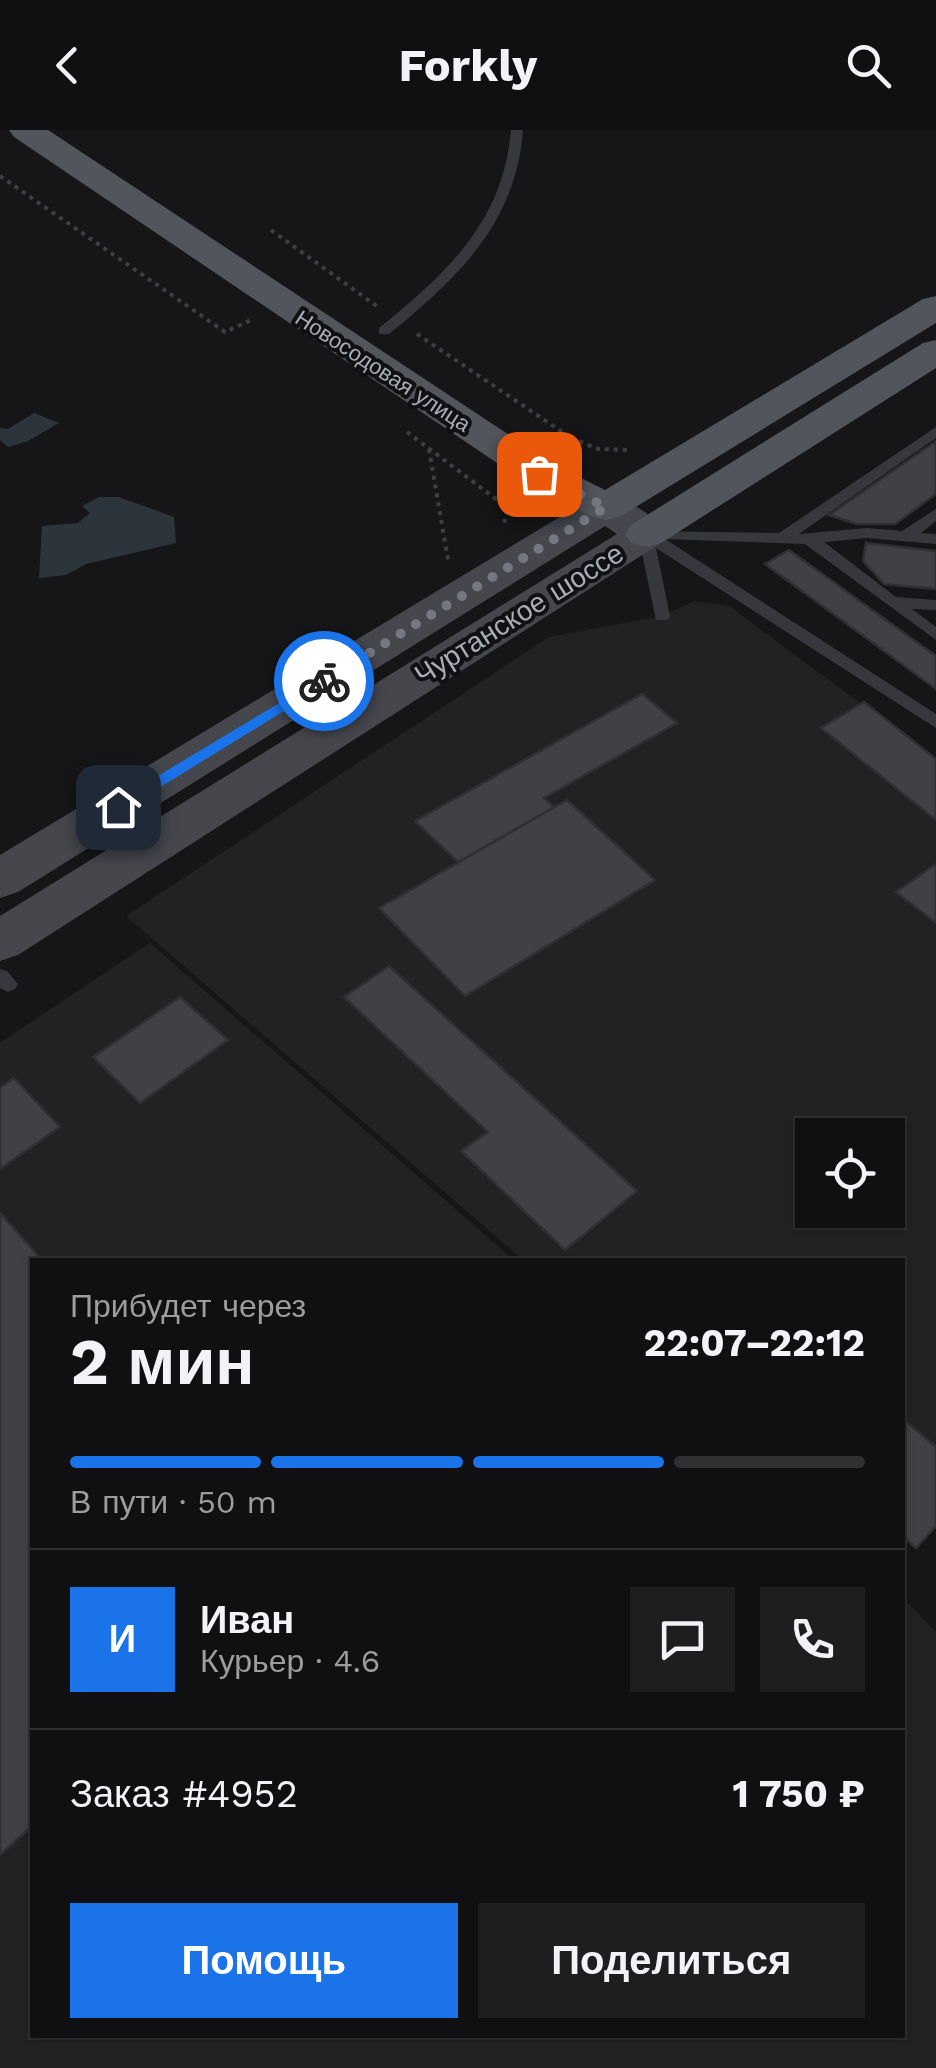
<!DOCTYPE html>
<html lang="ru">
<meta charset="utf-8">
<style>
body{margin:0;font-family:"Work Sans",sans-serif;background:#1e1e20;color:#f1f3f6;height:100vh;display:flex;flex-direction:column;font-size:38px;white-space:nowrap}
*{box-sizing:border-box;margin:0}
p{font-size:32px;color:#9c9d9f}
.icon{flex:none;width:55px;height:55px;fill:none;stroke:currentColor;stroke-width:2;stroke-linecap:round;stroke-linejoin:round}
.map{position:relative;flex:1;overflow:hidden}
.side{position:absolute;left:30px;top:1128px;width:875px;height:780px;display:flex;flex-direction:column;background:#101012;border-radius:0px;box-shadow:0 2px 8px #0004,0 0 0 2px #303032}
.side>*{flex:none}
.controls{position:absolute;left:795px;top:988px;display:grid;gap:20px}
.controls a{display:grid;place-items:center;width:110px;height:110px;border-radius:0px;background:#101012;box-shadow:0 2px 8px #0004,0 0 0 2px #303032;font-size:50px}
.pin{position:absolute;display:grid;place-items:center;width:85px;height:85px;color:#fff;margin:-42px;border-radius:20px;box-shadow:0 5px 15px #0006}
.courier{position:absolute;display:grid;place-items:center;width:100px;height:100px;margin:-50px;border:8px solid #1a73e8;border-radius:50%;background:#fff;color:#222;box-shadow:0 2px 12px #0007}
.overview em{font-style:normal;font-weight:700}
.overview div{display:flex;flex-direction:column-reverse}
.overview{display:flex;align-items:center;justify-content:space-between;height:170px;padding:0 40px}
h1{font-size:65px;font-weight:700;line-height:75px}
.bar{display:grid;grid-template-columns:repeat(4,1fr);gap:15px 10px;align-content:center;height:120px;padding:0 40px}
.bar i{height:12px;border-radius:8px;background:#303032}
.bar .selected{background:#1a73e8}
.bar p{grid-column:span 4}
.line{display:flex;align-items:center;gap:25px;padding:0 40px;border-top:2px solid #303032}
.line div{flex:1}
.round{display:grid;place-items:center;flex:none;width:105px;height:105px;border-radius:0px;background:#1e1e20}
.action{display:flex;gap:20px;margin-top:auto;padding:20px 40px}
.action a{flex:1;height:115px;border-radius:0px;background:#1a73e8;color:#fff;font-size:40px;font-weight:700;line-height:115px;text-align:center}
.action a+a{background:#1e1e20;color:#f1f3f6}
header{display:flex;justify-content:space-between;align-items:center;height:130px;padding:0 40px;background:#101012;font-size:45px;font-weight:700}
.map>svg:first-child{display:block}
</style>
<header><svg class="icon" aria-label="back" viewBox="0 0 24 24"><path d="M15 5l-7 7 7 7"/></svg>Forkly<svg class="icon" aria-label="search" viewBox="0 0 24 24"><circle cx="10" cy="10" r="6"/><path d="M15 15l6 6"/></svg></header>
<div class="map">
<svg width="936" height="1938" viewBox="0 0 936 1938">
<rect width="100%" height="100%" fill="#161618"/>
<path fill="#222225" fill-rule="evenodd" d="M 694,471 L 729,476 L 936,629 L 936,1396 L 916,1418 L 903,1406 L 902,1130 L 523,1130 L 126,786 L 549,507 L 662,486 ZM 812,1005 L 888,1005 L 888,1080 L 812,1080 Z
M 150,813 L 514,1130 L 32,1130 L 32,1905 L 902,1905 L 903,1468 L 936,1502 L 936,1938 L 0,1938 L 0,913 Z"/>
<path fill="#2c353c" d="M 34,283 L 59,293 L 28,311 L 8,317 L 0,310 L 0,298 L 8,299 Z
M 99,367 L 119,367 L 174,387 L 176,413 L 86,434 L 66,445 L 39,448 L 42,396 L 78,393 L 90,383 L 82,376 Z"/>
<path fill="#404145" stroke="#303034" stroke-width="2.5" d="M 936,311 L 936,364 L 895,394 L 857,394 L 829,385 Z
M 866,413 L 936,421 L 936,459 L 884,454 L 863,431 Z
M 789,420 L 936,526 L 936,559 L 765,434 Z
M 642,564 L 677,593 L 544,668 L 554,677 L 458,732 L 415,691 Z
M 864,572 L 936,629 L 936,690 L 821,598 Z
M 567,670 L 655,750 L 465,866 L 379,778 Z
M 936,734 L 936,793 L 896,762 Z
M 389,836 L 637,1061 L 565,1120 L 461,1021 L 488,1002 L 344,867 Z
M 180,867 L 228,910 L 140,973 L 93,927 Z
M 14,948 L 60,997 L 0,1039 L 0,958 Z
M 0,1083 L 42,1130 L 32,1130 L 32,1696 L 0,1725 Z
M 902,1288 L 936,1317 L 936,1396 L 916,1418 L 902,1406 Z"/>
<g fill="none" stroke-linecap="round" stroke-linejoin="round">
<path stroke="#3d3f44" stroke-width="4" stroke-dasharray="4 5" stroke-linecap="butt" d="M 0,46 L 225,202 L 251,190
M 271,100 L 378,177
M 417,204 L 571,308 L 557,316
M 407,302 L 500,372 L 506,382 L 504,396
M 571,308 L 598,319 L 627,320
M 429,319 L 448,430"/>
<path fill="#37383d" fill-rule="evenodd" d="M 511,0 L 523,0 C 516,93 458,148 389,204 L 379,204 L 379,198 C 447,143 503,92 511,0 Z
M 936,297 L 936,308 L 799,404 L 867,398 L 902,401 L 936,379 L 936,391 L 921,403 L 936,404 L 936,414 L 867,408 L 824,412 L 896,467 L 936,470 L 936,480 L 912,479 L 936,497 L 936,510 L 805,414 L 665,409 L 936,584 L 936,598 L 656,418 L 670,486 L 668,490 L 656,490 L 638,404 L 641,401 L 779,403 Z
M 0,839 L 7,841 L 18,854 L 15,859 L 8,862 L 0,858 Z"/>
<path fill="#45474d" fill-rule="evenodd" d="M 606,364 C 628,370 655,385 667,404 L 661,413 L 18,825 L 0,831 L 0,786 L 617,404 L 605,396 L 18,762 L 0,768 L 0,725 L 591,368 Z"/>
<path fill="#53555c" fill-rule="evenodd" d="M 9,0 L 48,0 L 553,334 L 605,360 L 923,169 L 936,166 L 936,193 L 621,386 L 606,390 L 591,386 L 525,352 L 14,7 Z
M 936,210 L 936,238 L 661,413 L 646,417 L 631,413 L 625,404 L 631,395 L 923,213 Z"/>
</g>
<path fill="#1a73e8" d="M 324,546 L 328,547 L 328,554 L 123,680 L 113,680 L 113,673 Z"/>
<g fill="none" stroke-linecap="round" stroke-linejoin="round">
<path stroke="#757880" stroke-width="10" stroke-dasharray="0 18" d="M 324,551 L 606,377 L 539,344"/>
</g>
<g text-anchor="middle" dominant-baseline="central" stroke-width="8" stroke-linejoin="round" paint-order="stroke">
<g font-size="22" fill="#a8adb8" stroke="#111113">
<text transform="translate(383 241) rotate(33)">Новосодовая улица</text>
</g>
<g font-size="28" fill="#a8adb8" stroke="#111113">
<text transform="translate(519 484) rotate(-32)">Чуртанское шоссе</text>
</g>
</g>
</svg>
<div class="controls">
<a><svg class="icon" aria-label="locate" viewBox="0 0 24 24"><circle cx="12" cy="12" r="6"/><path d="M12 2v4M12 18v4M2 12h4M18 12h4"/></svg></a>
</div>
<div class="pin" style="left:539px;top:344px;background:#ea580c"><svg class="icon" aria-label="bag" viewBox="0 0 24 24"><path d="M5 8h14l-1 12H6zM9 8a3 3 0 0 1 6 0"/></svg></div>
<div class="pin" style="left:118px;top:677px;background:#1f2937"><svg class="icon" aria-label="home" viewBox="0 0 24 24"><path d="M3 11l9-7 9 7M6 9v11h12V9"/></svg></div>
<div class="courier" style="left:324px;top:551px"><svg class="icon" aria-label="bike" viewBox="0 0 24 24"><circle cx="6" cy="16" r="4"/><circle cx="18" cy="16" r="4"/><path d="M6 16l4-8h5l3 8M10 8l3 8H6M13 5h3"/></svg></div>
<section class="side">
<div class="overview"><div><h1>2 мин</h1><p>Прибудет через</p></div><em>22:07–22:12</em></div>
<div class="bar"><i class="selected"></i><i class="selected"></i><i class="selected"></i><i></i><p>В пути · 50 m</p></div>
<div class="line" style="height:180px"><b class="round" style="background:#1a73e8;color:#fff">И</b><div><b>Иван</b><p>Курьер · 4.6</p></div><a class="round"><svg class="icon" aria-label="chat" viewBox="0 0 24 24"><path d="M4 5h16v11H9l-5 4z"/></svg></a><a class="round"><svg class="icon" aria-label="phone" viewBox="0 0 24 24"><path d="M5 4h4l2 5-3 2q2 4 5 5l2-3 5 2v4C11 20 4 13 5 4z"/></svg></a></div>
<div class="line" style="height:130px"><div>Заказ #4952</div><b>1 750 ₽</b></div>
<div class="action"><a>Помощь</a><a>Поделиться</a></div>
</section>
</div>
